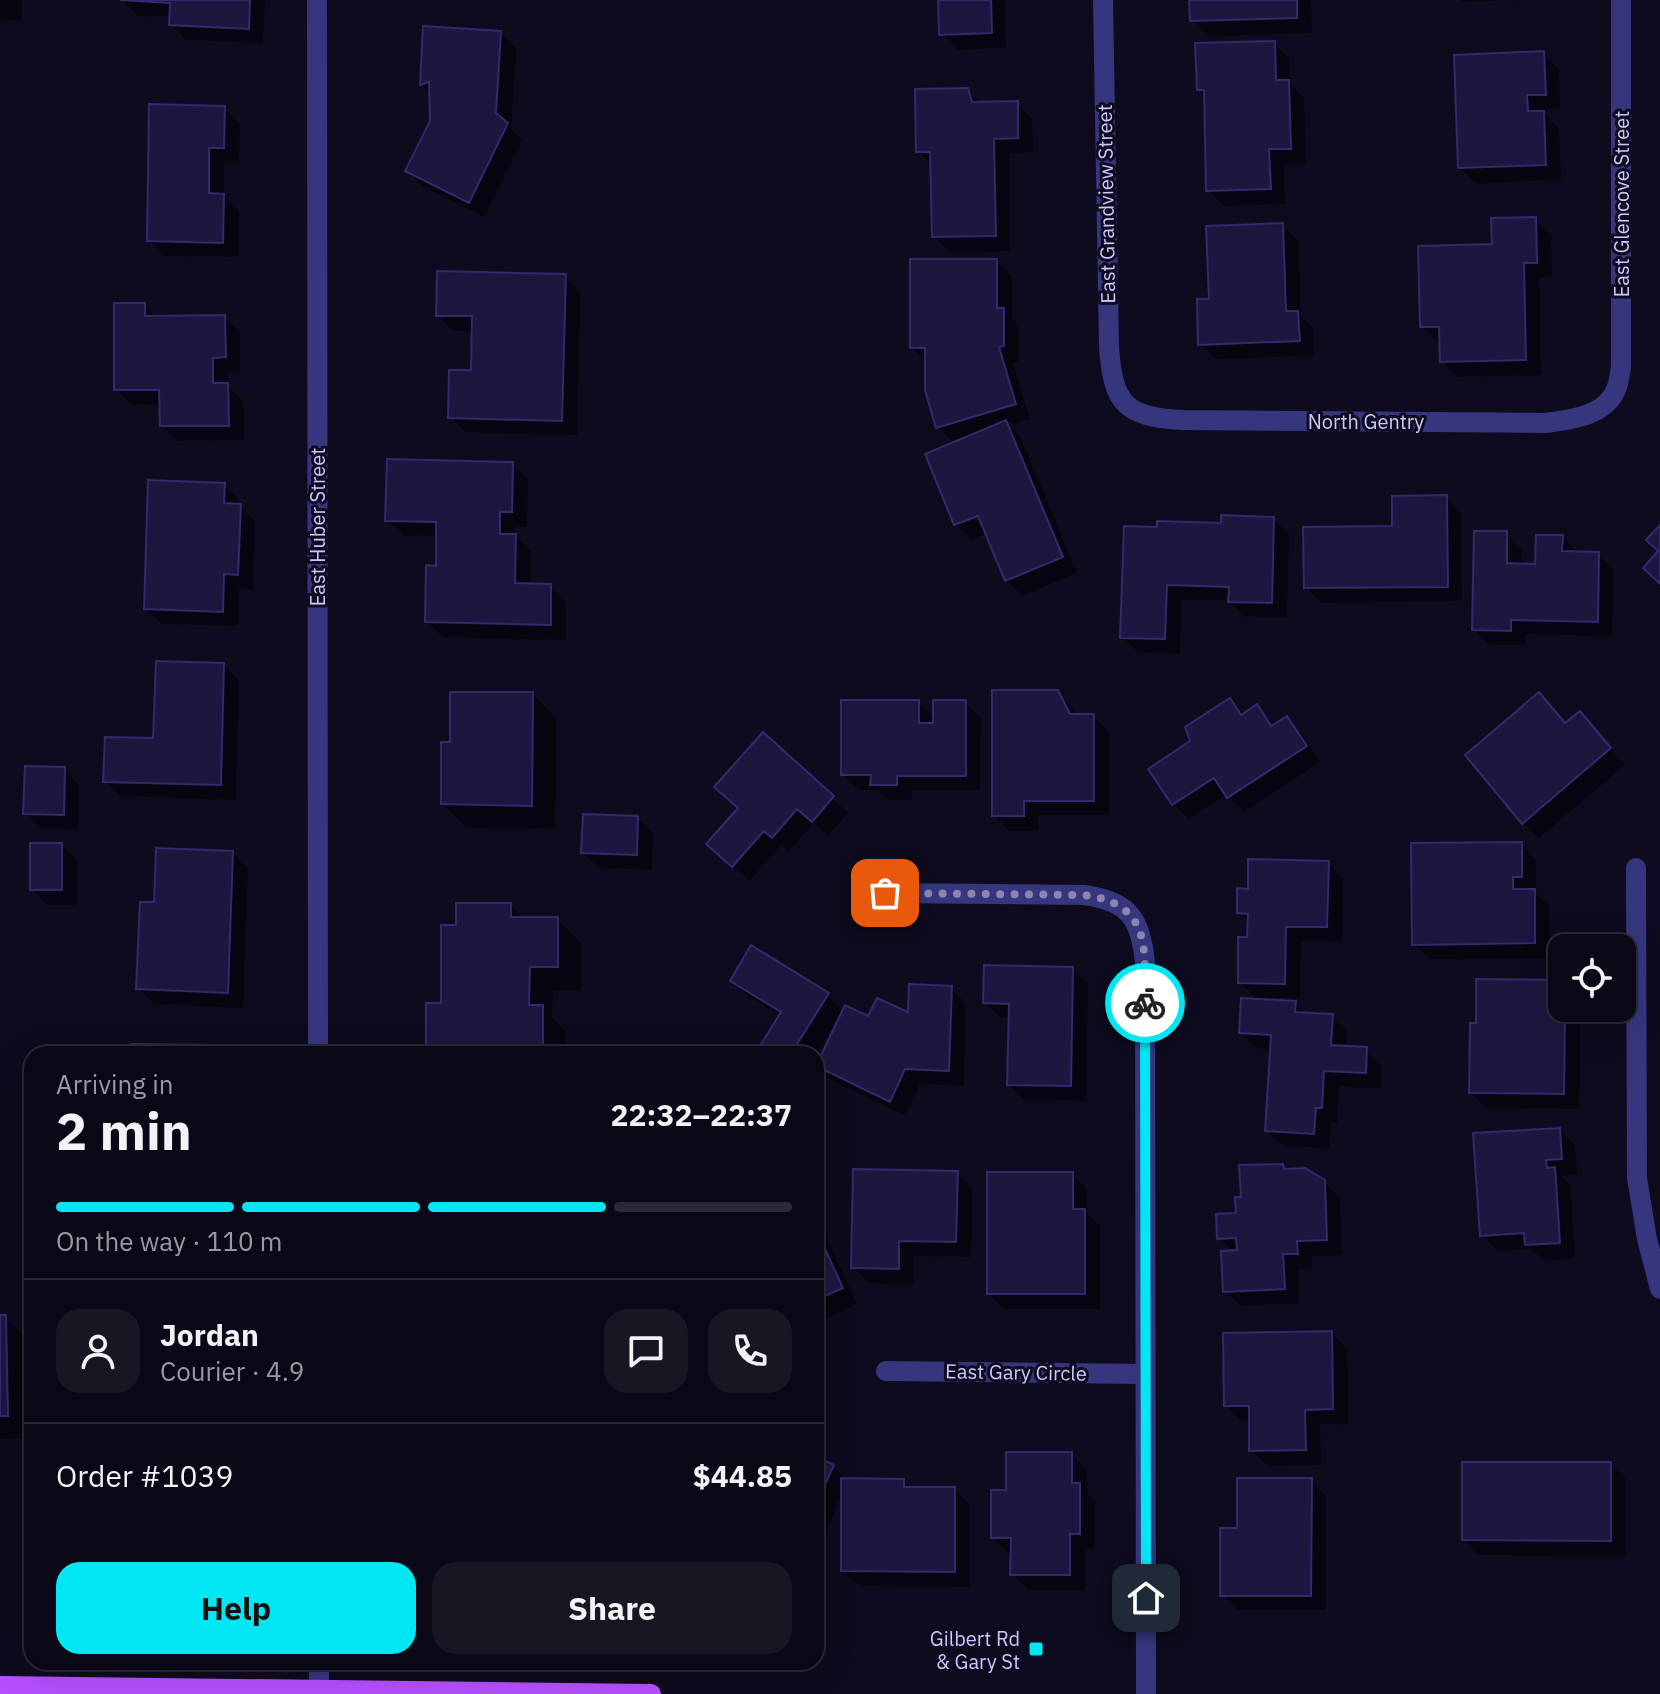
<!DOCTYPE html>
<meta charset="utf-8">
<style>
body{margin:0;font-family:"IBM Plex Sans",sans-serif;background:#181623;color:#f1f3f6;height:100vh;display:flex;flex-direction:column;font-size:30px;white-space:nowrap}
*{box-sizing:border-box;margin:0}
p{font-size:26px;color:#999aa1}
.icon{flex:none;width:44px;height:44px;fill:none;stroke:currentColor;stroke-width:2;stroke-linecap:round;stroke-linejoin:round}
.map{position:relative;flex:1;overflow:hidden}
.side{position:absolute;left:24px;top:1046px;width:800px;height:624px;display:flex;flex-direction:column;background:#0a0816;border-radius:24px;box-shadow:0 8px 32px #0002,0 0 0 2px #2a2935}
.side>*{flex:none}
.buttons{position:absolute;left:1548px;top:934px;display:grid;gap:16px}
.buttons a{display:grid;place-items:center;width:88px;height:88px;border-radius:16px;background:#0a0816;box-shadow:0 8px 32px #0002,0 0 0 2px #2a2935;font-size:40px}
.pin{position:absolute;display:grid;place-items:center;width:68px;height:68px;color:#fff;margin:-34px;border-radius:16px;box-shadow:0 4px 12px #0006}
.courier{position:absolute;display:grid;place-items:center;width:80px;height:80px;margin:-40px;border:6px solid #00e7f3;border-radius:50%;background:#fff;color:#222;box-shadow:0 2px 10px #0007}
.overview em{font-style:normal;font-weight:700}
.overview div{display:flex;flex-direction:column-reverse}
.overview{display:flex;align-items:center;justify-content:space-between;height:136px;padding:0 32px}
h1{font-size:52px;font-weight:700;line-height:60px}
.bar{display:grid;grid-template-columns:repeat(4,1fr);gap:12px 8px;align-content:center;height:96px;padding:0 32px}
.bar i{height:10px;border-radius:6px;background:#2a2935}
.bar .current{background:#00e7f3}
.bar p{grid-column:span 4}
.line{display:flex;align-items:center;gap:20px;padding:0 32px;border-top:2px solid #2a2935}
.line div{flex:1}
.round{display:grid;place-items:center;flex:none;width:84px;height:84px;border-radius:24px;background:#181623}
.primary-button{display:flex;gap:16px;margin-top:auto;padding:16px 32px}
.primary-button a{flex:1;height:92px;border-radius:24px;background:#00e7f3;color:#111;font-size:32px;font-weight:700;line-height:92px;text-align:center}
.primary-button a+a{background:#181623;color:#f1f3f6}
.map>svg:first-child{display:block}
</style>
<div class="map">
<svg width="1660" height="1694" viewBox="0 0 1660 1694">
<rect width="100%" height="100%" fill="#0e0b1e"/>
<path fill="#0007" d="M 0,0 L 22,0 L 22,21 L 0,20 Z
M 122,0 L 265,0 L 263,43 L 186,40 L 171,24 L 171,17 L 138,16 Z
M 940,0 L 1005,0 L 1006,48 L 957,50 L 941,34 Z
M 1191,0 L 1311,0 L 1312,33 L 1207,36 L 1192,20 Z
M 1461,0 L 1527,0 L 1462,2 Z
M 425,28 L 500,33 L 516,48 L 511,129 L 522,140 L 484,217 L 423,186 L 407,171 L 432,121 L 431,94 L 422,85 Z
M 1274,43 L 1289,58 L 1290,84 L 1304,98 L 1306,164 L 1284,164 L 1285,204 L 1224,206 L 1208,190 L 1206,96 L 1199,89 Z
M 1543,54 L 1559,69 L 1560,109 L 1541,110 L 1559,128 L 1561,180 L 1476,183 L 1460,168 Z
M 967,90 L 982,104 L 1017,103 L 1032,119 L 1033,153 L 1009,154 L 1010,251 L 949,252 L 934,236 L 932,165 L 918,151 Z
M 224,108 L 240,123 L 239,163 L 224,162 L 224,196 L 239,211 L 238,257 L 164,256 L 149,240 Z
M 1535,219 L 1551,235 L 1552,277 L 1539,278 L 1541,375 L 1457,377 L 1442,361 L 1441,341 L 1437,341 L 1422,326 L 1494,246 Z
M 1283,225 L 1298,241 L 1301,316 L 1313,328 L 1314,356 L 1216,359 L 1200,344 L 1211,301 Z
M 996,261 L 1012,276 L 1012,318 L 1019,325 L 1019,361 L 1013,363 L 1030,419 L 1009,425 L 1021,438 L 1077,573 L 1022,596 L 1007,580 L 987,533 L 971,540 L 956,524 L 927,455 L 954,443 L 938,427 L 927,362 L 912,348 Z
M 565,276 L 580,292 L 577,435 L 466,433 L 450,417 L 473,372 L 474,331 L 453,331 L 438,315 Z
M 144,305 L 157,318 L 224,317 L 240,332 L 240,372 L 228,372 L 228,386 L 243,401 L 244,440 L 177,441 L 162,425 L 161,404 L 132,405 L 116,389 Z
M 512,464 L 528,479 L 527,527 L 515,527 L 515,536 L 531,552 L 530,586 L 550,586 L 566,602 L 566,640 L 443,637 L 427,622 L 438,568 L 438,536 L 403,535 L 387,520 Z
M 224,485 L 240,501 L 239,505 L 255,521 L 253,590 L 239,589 L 238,626 L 162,624 L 146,609 Z
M 1446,497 L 1461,513 L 1462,601 L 1321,603 L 1306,587 L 1394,528 Z
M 1273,519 L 1289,534 L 1287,618 L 1246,617 L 1230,601 L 1182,599 L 1180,654 L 1138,652 L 1122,637 L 1126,528 L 1223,525 Z
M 1506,533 L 1522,549 L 1522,566 L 1537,566 L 1562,537 L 1578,553 L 1598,554 L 1614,569 L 1612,636 L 1526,634 L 1526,645 L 1490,645 L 1474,629 Z
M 224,665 L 239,680 L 236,800 L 121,796 L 105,781 L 155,740 Z
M 1057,692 L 1073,708 L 1077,716 L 1093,716 L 1109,732 L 1109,815 L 1038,815 L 1038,831 L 1009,831 L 994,815 Z
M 533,694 L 556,718 L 555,829 L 466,827 L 443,804 L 452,744 Z
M 1229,701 L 1244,715 L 1256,707 L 1275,726 L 1287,718 L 1302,734 L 1320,762 L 1244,812 L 1227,794 L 1189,819 L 1173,804 L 1192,742 Z
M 918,702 L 935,718 L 965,702 L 981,718 L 980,790 L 912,790 L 912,800 L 888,800 L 878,790 L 859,790 L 843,774 Z
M 1580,714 L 1625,765 L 1539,838 L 1523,823 L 1467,756 L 1567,725 Z
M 763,735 L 848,813 L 828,836 L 814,823 L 788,852 L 781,845 L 749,881 L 724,859 Z
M 64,769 L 79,785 L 78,830 L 41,829 L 25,813 Z
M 637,818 L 653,833 L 652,870 L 599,868 L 583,853 Z
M 1521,844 L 1536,859 L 1536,894 L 1549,906 L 1550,958 L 1430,959 L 1414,944 Z
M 62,845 L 77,861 L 77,905 L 47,905 L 32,889 Z
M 232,852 L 248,868 L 243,1008 L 154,1004 L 138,988 L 156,904 Z
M 1328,863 L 1343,878 L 1342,942 L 1301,941 L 1300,999 L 1273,998 L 1273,1002 L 1295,1003 L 1306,1014 L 1332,1016 L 1347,1031 L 1346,1048 L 1366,1049 L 1382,1065 L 1381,1088 L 1339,1086 L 1337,1123 L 1331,1122 L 1329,1148 L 1283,1146 L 1267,1131 L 1272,1049 L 1256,1048 L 1241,1032 L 1258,1001 L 1240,982 L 1249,939 L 1249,922 L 1239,912 L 1250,891 Z
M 510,905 L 525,919 L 557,919 L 581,943 L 581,990 L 553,990 L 552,1017 L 565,1030 L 565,1054 L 428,1054 L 443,1005 L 458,927 Z
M 1072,969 L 1088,984 L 1086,1101 L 1025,1100 L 1009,1084 L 1011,1018 L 1001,1018 L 985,1002 Z
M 732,980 L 827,995 L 844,1011 L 869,1019 L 910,1015 L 951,988 L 966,1004 L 964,1086 L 920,1084 L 906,1116 L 833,1081 L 818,1066 L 838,1024 L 835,1023 L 816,1054 L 757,1054 L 780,1016 L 748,996 Z
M 1562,982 L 1562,1008 L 1580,1008 L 1579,1109 L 1486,1108 L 1471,1092 Z
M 1559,1130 L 1575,1145 L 1577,1174 L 1560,1175 L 1570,1185 L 1575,1258 L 1543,1260 L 1531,1249 L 1498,1251 L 1482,1235 Z
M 1283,1166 L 1288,1171 L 1324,1182 L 1340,1198 L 1342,1255 L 1312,1256 L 1312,1268 L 1298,1269 L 1299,1304 L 1241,1306 L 1225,1291 L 1234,1252 L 1219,1238 L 1238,1215 L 1243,1199 Z
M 957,1173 L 972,1189 L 971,1257 L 914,1256 L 914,1284 L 869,1283 L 853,1267 Z
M 1072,1174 L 1087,1190 L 1087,1213 L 1100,1226 L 1100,1309 L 1004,1309 L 989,1294 Z
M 816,1215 L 857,1304 L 816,1323 Z
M 0,1317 L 5,1317 L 28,1340 L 31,1438 L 0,1439 Z
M 1331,1333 L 1347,1348 L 1348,1424 L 1320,1425 L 1321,1465 L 1267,1466 L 1251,1450 L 1251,1421 L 1242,1421 L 1226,1405 Z
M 1071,1454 L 1087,1470 L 1087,1493 L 1095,1501 L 1095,1548 L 1085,1548 L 1085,1590 L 1028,1590 L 1012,1574 L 1013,1553 L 1008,1553 L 993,1537 L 1008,1492 Z
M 816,1459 L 833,1466 L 847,1480 L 904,1481 L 911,1489 L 954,1489 L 970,1505 L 970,1587 L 859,1586 L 843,1571 L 843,1493 L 816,1553 Z
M 1611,1464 L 1626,1479 L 1626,1556 L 1479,1555 L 1464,1540 Z
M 1311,1480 L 1326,1496 L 1326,1610 L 1237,1610 L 1222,1595 L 1238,1530 Z"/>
<path fill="#1d173f" stroke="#33296c" stroke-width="2" d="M 120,0 L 250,0 L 249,29 L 169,25 L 170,3 Z
M 938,0 L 991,0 L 992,33 L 939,35 Z
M 1189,0 L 1297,0 L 1297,18 L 1190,21 Z
M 423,26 L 501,31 L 496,113 L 508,123 L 469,203 L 405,171 L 430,121 L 429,82 L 420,85 Z
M 1275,41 L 1276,80 L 1289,80 L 1291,149 L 1269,149 L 1271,189 L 1206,191 L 1204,90 L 1197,90 L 1195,43 Z
M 1544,51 L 1546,95 L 1527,95 L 1528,111 L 1544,111 L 1546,165 L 1458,168 L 1454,55 Z
M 968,88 L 972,102 L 1018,101 L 1018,138 L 994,139 L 996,236 L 932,237 L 930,152 L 916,152 L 915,89 Z
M 149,104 L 225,106 L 224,148 L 209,148 L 209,193 L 224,194 L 223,243 L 147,241 Z
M 1536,217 L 1537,263 L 1524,263 L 1526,360 L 1440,362 L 1439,327 L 1420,327 L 1418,246 L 1492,244 L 1491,218 Z
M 1283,223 L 1286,311 L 1298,311 L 1300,341 L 1198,345 L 1197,299 L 1209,299 L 1206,226 Z
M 910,259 L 997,259 L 997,308 L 1004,308 L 1004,346 L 999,347 L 1016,404 L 936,428 L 925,390 L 925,348 L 910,348 Z
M 437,271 L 566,274 L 562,421 L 448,418 L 449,370 L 471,370 L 472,316 L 436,316 Z
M 114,303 L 145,303 L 145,316 L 225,315 L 226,357 L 213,358 L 213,383 L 228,383 L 229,426 L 160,426 L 159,390 L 114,390 Z
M 1006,420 L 1063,557 L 1005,581 L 978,516 L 954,525 L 925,454 Z
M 387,459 L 513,462 L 512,512 L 500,512 L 500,534 L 516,534 L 515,583 L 551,584 L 551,625 L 425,622 L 426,565 L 436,566 L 436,522 L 385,521 Z
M 148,480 L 225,483 L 224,503 L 241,504 L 238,575 L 224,574 L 223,612 L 144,609 Z
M 1447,495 L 1448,587 L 1304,588 L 1303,527 L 1392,526 L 1392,496 Z
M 1221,515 L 1274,517 L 1272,603 L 1228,602 L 1229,587 L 1167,585 L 1165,639 L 1120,638 L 1124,526 L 1157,527 L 1157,521 L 1221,523 Z
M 1660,525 L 1660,584 L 1643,568 L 1658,551 L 1646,540 Z
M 1474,531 L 1507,531 L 1507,563 L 1535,564 L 1536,535 L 1563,535 L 1562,551 L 1599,552 L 1598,622 L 1511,620 L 1511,631 L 1472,630 Z
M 156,661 L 224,663 L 221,785 L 103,782 L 105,737 L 153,738 Z
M 992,690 L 1058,690 L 1070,714 L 1094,714 L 1094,801 L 1024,801 L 1024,816 L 992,816 Z
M 450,692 L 533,692 L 532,806 L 441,804 L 441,742 L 450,742 Z
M 1539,692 L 1565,723 L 1580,711 L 1611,748 L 1522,824 L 1465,755 Z
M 1230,698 L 1241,715 L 1257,704 L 1271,726 L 1287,716 L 1307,746 L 1227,798 L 1214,778 L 1172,805 L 1148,769 L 1190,741 L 1185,727 Z
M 841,700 L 919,700 L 919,723 L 933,723 L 933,700 L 966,700 L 966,776 L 897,776 L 897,785 L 870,785 L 871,775 L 841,775 Z
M 763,732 L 834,796 L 812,822 L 797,809 L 772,838 L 764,831 L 732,867 L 706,844 L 738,808 L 714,787 Z
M 25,766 L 65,767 L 64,815 L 23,814 Z
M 583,814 L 638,816 L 637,855 L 581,853 Z
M 1522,842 L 1522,877 L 1513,877 L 1513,889 L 1535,889 L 1535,943 L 1412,945 L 1411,843 Z
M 30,843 L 62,843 L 62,890 L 30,890 Z
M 156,848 L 233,851 L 228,993 L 136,989 L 140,902 L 154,902 Z
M 1248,859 L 1329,861 L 1327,927 L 1286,927 L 1285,984 L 1238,983 L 1238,937 L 1247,937 L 1248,914 L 1237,913 L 1237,888 L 1248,889 Z
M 456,903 L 511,903 L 511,917 L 558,917 L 558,967 L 530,967 L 529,1005 L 543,1005 L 543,1054 L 426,1054 L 426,1003 L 441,1003 L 441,925 L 456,925 Z
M 751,945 L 829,993 L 791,1054 L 755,1054 L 781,1012 L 730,981 Z
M 984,965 L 1073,967 L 1071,1086 L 1007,1085 L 1009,1004 L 983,1003 Z
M 1476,979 L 1562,980 L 1562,1008 L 1565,1008 L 1564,1094 L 1469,1093 L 1470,1023 L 1476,1023 Z
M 909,984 L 952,986 L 949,1071 L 905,1069 L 890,1102 L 816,1066 L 845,1005 L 868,1016 L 877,998 L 908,1012 Z
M 1241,998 L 1296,1001 L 1295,1012 L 1333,1014 L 1331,1045 L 1367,1047 L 1366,1073 L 1324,1071 L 1322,1108 L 1316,1108 L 1314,1134 L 1265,1131 L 1271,1035 L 1239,1033 Z
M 131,1044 L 210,1045 L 210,1054 L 131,1054 Z
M 1560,1128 L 1562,1159 L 1546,1160 L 1547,1168 L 1555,1167 L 1560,1243 L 1525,1245 L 1524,1233 L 1480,1236 L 1473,1133 Z
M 1283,1164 L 1284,1169 L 1305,1168 L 1325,1180 L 1327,1240 L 1297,1241 L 1298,1254 L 1283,1254 L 1285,1289 L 1223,1292 L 1221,1251 L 1237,1250 L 1236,1238 L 1217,1239 L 1216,1214 L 1236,1213 L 1235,1197 L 1241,1197 L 1239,1165 Z
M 853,1169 L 958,1171 L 956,1242 L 899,1241 L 899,1269 L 851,1268 Z
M 987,1172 L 1073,1172 L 1073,1209 L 1085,1209 L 1085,1294 L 987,1294 Z
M 816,1229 L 843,1288 L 816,1300 Z
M 0,1315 L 6,1315 L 8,1416 L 0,1416 Z
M 1332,1331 L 1333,1409 L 1305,1410 L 1306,1450 L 1249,1451 L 1249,1406 L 1224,1406 L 1223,1333 Z
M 1006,1452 L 1072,1452 L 1072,1483 L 1080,1483 L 1080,1534 L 1070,1534 L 1070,1575 L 1010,1575 L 1011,1538 L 991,1538 L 991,1490 L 1006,1490 Z
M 816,1457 L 834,1465 L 816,1504 Z
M 1462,1462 L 1611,1462 L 1611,1541 L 1462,1540 Z
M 841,1478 L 904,1479 L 904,1487 L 955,1487 L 955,1572 L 841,1571 Z
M 1237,1478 L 1312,1478 L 1311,1596 L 1220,1596 L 1220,1528 L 1237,1528 Z"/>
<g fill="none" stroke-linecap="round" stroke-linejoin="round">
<path stroke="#35367e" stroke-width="20" d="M 317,0 L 318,1054
M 1103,0 L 1109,347 C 1113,404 1125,417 1183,420 L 1545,423 C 1571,420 1607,416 1617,387 C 1619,381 1620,373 1621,367 L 1621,0
M 1636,868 L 1637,1178 L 1647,1239 L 1660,1289
M 885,893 L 1084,895 C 1129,901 1141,919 1145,963 L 1146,1694
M 886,1371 L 1145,1374
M 319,1662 L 319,1690"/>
<path stroke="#b54fff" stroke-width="20" d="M 0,1686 L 651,1694"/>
</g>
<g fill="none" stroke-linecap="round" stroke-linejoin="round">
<path stroke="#8a86b0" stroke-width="8" stroke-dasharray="0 14.4" d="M 885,893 L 1084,895 C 1151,904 1145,947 1145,1003"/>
<path stroke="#00e7f3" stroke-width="10" d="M 1145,1003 L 1146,1598"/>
</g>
<rect fill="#00e7f3" stroke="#0e0b1e" stroke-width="3" x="1028" y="1641" width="16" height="16" rx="4"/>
<g text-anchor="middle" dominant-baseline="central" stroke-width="6" stroke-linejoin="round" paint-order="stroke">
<g font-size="20" fill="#ccc8ff" stroke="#0e0b1e">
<text transform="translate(1106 204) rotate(-91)">East Grandview Street</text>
<text transform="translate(1621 204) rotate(-90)">East Glencove Street</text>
<text x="1366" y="421">North Gentry</text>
<text transform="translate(317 527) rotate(-90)">East Huber Street</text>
<text transform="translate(1016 1372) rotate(1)">East Gary Circle</text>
</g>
<g font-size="20" fill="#ccc8ff" stroke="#0e0b1e" text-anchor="end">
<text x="1020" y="1638">Gilbert Rd<tspan x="1020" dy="23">&amp; Gary St</tspan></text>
</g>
</g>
</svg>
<div class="buttons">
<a><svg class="icon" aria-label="locate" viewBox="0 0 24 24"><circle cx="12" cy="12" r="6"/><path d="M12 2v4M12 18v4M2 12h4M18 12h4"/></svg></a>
</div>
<div class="pin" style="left:885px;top:893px;background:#ea580c"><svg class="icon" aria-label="bag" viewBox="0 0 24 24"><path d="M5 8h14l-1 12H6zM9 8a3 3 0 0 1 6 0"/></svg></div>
<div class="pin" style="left:1146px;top:1598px;background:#1f2937"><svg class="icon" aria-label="home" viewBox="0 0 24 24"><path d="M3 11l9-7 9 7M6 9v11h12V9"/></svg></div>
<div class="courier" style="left:1145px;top:1003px"><svg class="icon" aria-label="bike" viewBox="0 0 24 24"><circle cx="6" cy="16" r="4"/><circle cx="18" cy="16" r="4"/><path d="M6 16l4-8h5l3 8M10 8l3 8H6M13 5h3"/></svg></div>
<section class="side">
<div class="overview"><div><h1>2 min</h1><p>Arriving in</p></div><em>22:32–22:37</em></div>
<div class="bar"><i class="current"></i><i class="current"></i><i class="current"></i><i></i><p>On the way · 110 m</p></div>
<div class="line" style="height:144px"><a class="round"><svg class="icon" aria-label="person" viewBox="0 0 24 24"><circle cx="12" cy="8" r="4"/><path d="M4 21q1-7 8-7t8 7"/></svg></a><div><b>Jordan</b><p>Courier · 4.9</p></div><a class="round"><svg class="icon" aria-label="chat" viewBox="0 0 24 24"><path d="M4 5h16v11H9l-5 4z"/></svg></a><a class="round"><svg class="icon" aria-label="phone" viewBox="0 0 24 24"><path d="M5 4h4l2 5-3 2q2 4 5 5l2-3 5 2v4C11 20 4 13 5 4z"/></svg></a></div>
<div class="line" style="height:104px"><div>Order #1039</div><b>$44.85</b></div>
<div class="primary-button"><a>Help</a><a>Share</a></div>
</section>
</div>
